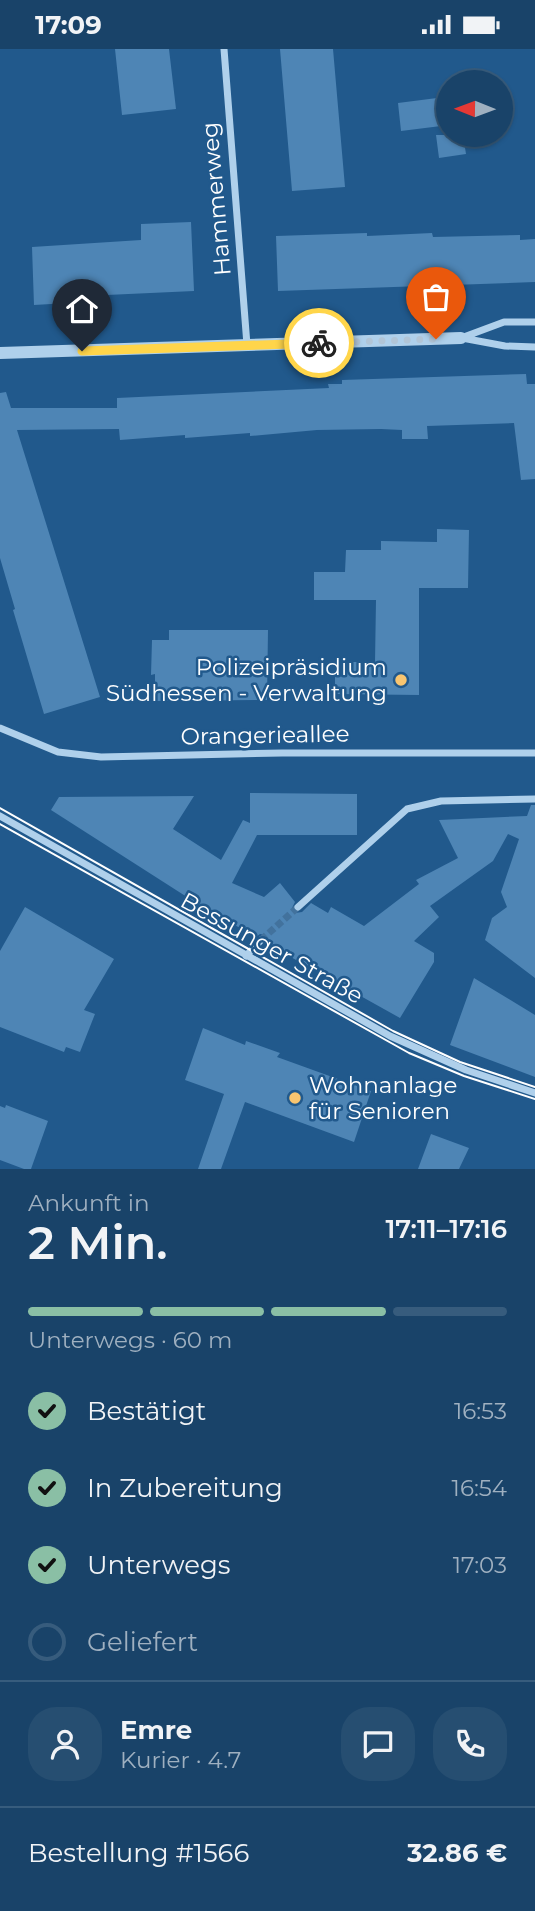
<!DOCTYPE html>
<html lang="de">
<meta charset="utf-8">
<style>
body{margin:0;font-family:Montserrat,sans-serif;background:#264e71;color:#f1f3f6;height:100vh;display:flex;flex-direction:column;font-size:26px;white-space:nowrap}
*{box-sizing:border-box;margin:0}
p{font-size:23px;color:#9fb0c0}
.icon{flex:none;width:38px;height:38px;fill:none;stroke:currentColor;stroke-width:2;stroke-linecap:round;stroke-linejoin:round}
.map{position:relative;height:1120px;overflow:hidden}
.side{display:flex;flex-direction:column;background:#194369;flex:1}
.side>*{flex:none}
.needle{width:46px;rotate:271deg}
.tools{position:absolute;left:436px;top:21px;display:grid;gap:14px}
.tools a{display:grid;place-items:center;width:77px;height:77px;border-radius:50%;background:#194369;box-shadow:0 2px 5px #0004,0 0 0 2px #375c7d;font-size:35px}
.pin{position:absolute;display:grid;place-items:center;width:60px;height:60px;color:#fff;margin:-72px -30px;border-radius:50% 50% 50% 0;rotate:-45deg;box-shadow:0 0 7px #0007}
.pin .icon{rotate:45deg}
.courier{position:absolute;display:grid;place-items:center;width:70px;height:70px;margin:-35px;border:5px solid #ffd54a;border-radius:50%;background:#fff;color:#222;box-shadow:0 2px 9px #0007}
.overview em{font-style:normal;font-weight:600}
.overview div{display:flex;flex-direction:column-reverse}
.overview{display:flex;align-items:center;justify-content:space-between;height:119px;padding:0 28px}
h1{font-size:46px;font-weight:600;line-height:52px}
.bar{display:grid;grid-template-columns:repeat(4,1fr);gap:10px 7px;align-content:center;height:84px;padding:0 28px}
.bar i{height:9px;border-radius:5px;background:#375c7d}
.bar .active{background:#8abfa5}
.bar p{grid-column:span 4}
.line{display:flex;align-items:center;gap:18px;padding:0 28px;border-top:2px solid #375c7d}
.line div{flex:1}
.round{display:grid;place-items:center;flex:none;width:74px;height:74px;border-radius:28px;background:#264e71}
ol{padding:0 28px;list-style:none}
li{display:flex;align-items:center;gap:21px;height:77px}
li p{margin-inline-start:auto}
li .icon{padding:7px;border-radius:50%;background:#8abfa5;color:#111;stroke-width:4}
li:last-child{color:#9fb0c0}
li i{width:38px;height:38px;border:4px solid #375c7d;border-radius:50%}
.status{display:flex;justify-content:space-between;align-items:center;height:49px;padding:0 35px;background:#194369;direction:ltr}
.status svg{height:19px;fill:currentColor}
.map>svg:first-child{display:block}
</style>
<div class="status"><b>17:09</b><svg viewBox="0 0 49 12"><path d="M0 12V9h3v3zM5 12V6h3v6zM10 12V3h3v9zM15 12V0h3v12zM26 1h20v11H26zM47 4h2v5h-2z"/></svg></div>
<div class="map">
<svg width="535" height="1120" viewBox="0 0 535 1120">
<rect width="100%" height="100%" fill="#21598c"/>
<path fill="#4e85b5" d="M 115,0 L 169,0 L 176,60 L 122,66 Z
M 280,0 L 333,0 L 345,138 L 292,142 Z
M 437,49 L 441,77 L 401,82 L 398,54 Z
M 436,86 L 463,86 L 466,105 L 439,109 Z
M 191,173 L 194,242 L 85,247 L 85,253 L 34,256 L 32,198 L 141,191 L 141,175 Z
M 367,184 L 367,187 L 432,184 L 433,188 L 520,186 L 520,191 L 535,190 L 535,233 L 278,242 L 276,187 Z
M 526,325 L 527,335 L 535,335 L 535,430 L 521,431 L 514,374 L 427,377 L 428,390 L 402,390 L 402,381 L 381,380 L 317,381 L 250,387 L 250,384 L 185,389 L 185,386 L 120,391 L 119,380 L 17,381 L 100,648 L 44,665 L 13,561 L 15,560 L 0,509 L 0,344 L 6,343 L 11,359 L 117,359 L 117,349 L 329,339 L 328,335 L 342,335 L 342,331 Z
M 437,480 L 469,481 L 468,539 L 419,539 L 419,646 L 335,645 L 335,613 L 375,613 L 376,551 L 314,551 L 314,523 L 345,523 L 346,501 L 381,501 L 381,492 L 437,493 Z
M 169,581 L 268,581 L 267,651 L 155,652 L 155,625 L 151,626 L 152,591 L 169,591 Z
M 250,744 L 357,745 L 357,786 L 257,786 L 232,834 L 264,848 L 280,834 L 295,853 L 292,859 L 295,864 L 302,863 L 311,854 L 328,864 L 331,858 L 364,877 L 419,835 L 416,831 L 458,809 L 439,771 L 527,767 L 531,756 L 535,756 L 535,929 L 485,891 L 492,869 L 507,858 L 501,843 L 519,790 L 508,785 L 493,812 L 430,857 L 439,868 L 414,892 L 434,904 L 434,913 L 400,969 L 271,897 L 266,894 L 265,886 L 260,885 L 256,888 L 201,857 L 51,761 L 59,748 L 194,747 L 173,780 L 221,811 L 243,771 L 250,774 Z
M 25,858 L 114,910 L 84,961 L 95,965 L 80,1003 L 66,998 L 64,1003 L 0,978 L 0,902 Z
M 474,929 L 535,966 L 535,1028 L 450,996 Z
M 203,979 L 245,996 L 246,992 L 280,1004 L 277,1008 L 371,1042 L 354,1093 L 245,1053 L 221,1120 L 198,1120 L 224,1045 L 185,1031 Z
M 6,1056 L 48,1072 L 31,1120 L 24,1120 L 0,1111 L 0,1057 L 5,1059 Z
M 431,1085 L 469,1099 L 459,1120 L 418,1120 Z"/>
<g fill="none" stroke-linecap="round" stroke-linejoin="round">
<path stroke="#42729d" stroke-width="7" stroke-dasharray="7 3.5" stroke-linecap="butt" d="M 261,891 L 298,858"/>
<path stroke="#afd0eb" stroke-width="7" d="M 224,0 L 247,296
M 461,289 L 504,273 L 535,273
M 462,289 L 505,297 L 535,298
M 0,679 L 58,703 L 101,708 L 282,704 L 535,704
M 0,767 L 390,987 L 466,1021 L 535,1044
M 298,858 L 407,760 L 441,752 L 535,750
M 246,907 L 261,891"/>
<path stroke="#afd0eb" stroke-width="12" d="M 0,304 L 461,289"/>
<path stroke="#fff" stroke-width="2" d="M 0,759 L 393,982 L 460,1013 L 535,1038
M 0,775 L 409,1004 L 464,1027 L 535,1050"/>
</g>
<g fill="none" stroke-linecap="round" stroke-linejoin="round">
<path stroke="#b1c5d7" stroke-width="7" stroke-dasharray="0 12.6" d="M 319,294 L 436,290"/>
<path stroke="#ffd54a" stroke-width="9" d="M 82,302 L 319,294"/>
</g>
<g fill="#f8c570" stroke="#21598c" stroke-width="2.5">
<circle cx="401" cy="631" r="7"/>
<circle cx="295" cy="1049" r="7"/>
</g>
<g text-anchor="middle" dominant-baseline="central" stroke-width="5" stroke-linejoin="round" paint-order="stroke">
<g font-size="23" fill="#fff" stroke="#21598c">
<text transform="translate(216 150) rotate(-95)">Hammerweg</text>
<text transform="translate(265 686) rotate(-1)">Orangerieallee</text>
<text transform="translate(272 899) rotate(29)">Bessunger Straße</text>
</g>
<g font-size="23" fill="#fff" stroke="#21598c" text-anchor="end">
<text x="387" y="618">Polizeipräsidium<tspan x="387" dy="26">Südhessen - Verwaltung</tspan></text>
<text x="309" y="1036" text-anchor="start">Wohnanlage<tspan x="309" dy="26">für Senioren</tspan></text>
</g>
</g>
</svg>
<div class="tools">
<a><svg class="needle" viewBox="-14 -14 28 28"><path d="M0-13l5 13h-10z" fill="#e53935"/><path d="M0 13l5-13h-10z" fill="#9fb0c0"/></svg></a>
</div>
<div class="pin" style="left:436px;top:290px;background:#ea580c"><svg class="icon" aria-label="bag" viewBox="0 0 24 24"><path d="M5 8h14l-1 12H6zM9 8a3 3 0 0 1 6 0"/></svg></div>
<div class="pin" style="left:82px;top:302px;background:#1f2937"><svg class="icon" aria-label="home" viewBox="0 0 24 24"><path d="M3 11l9-7 9 7M6 9v11h12V9"/></svg></div>
<div class="courier" style="left:319px;top:294px"><svg class="icon" aria-label="bike" viewBox="0 0 24 24"><circle cx="6" cy="16" r="4"/><circle cx="18" cy="16" r="4"/><path d="M6 16l4-8h5l3 8M10 8l3 8H6M13 5h3"/></svg></div>
</div>
<section class="side">
<div class="overview"><div><h1>2 Min.</h1><p>Ankunft in</p></div><em>17:11–17:16</em></div>
<div class="bar"><i class="active"></i><i class="active"></i><i class="active"></i><i></i><p>Unterwegs · 60 m</p></div>
<ol>
<li><svg class="icon" aria-label="check" viewBox="0 0 24 24"><path d="M5 12l5 5 9-10"/></svg>Bestätigt<p>16:53</p></li>
<li><svg class="icon" aria-label="check" viewBox="0 0 24 24"><path d="M5 12l5 5 9-10"/></svg>In Zubereitung<p>16:54</p></li>
<li><svg class="icon" aria-label="check" viewBox="0 0 24 24"><path d="M5 12l5 5 9-10"/></svg>Unterwegs<p>17:03</p></li>
<li><i></i>Geliefert</li>
</ol>
<div class="line" style="height:126px"><a class="round"><svg class="icon" aria-label="person" viewBox="0 0 24 24"><circle cx="12" cy="8" r="4"/><path d="M4 21q1-7 8-7t8 7"/></svg></a><div><b>Emre</b><p>Kurier · 4.7</p></div><a class="round"><svg class="icon" aria-label="chat" viewBox="0 0 24 24"><path d="M4 5h16v11H9l-5 4z"/></svg></a><a class="round"><svg class="icon" aria-label="phone" viewBox="0 0 24 24"><path d="M5 4h4l2 5-3 2q2 4 5 5l2-3 5 2v4C11 20 4 13 5 4z"/></svg></a></div>
<div class="line" style="height:91px"><div>Bestellung #1566</div><b>32.86 €</b></div>
</section>
